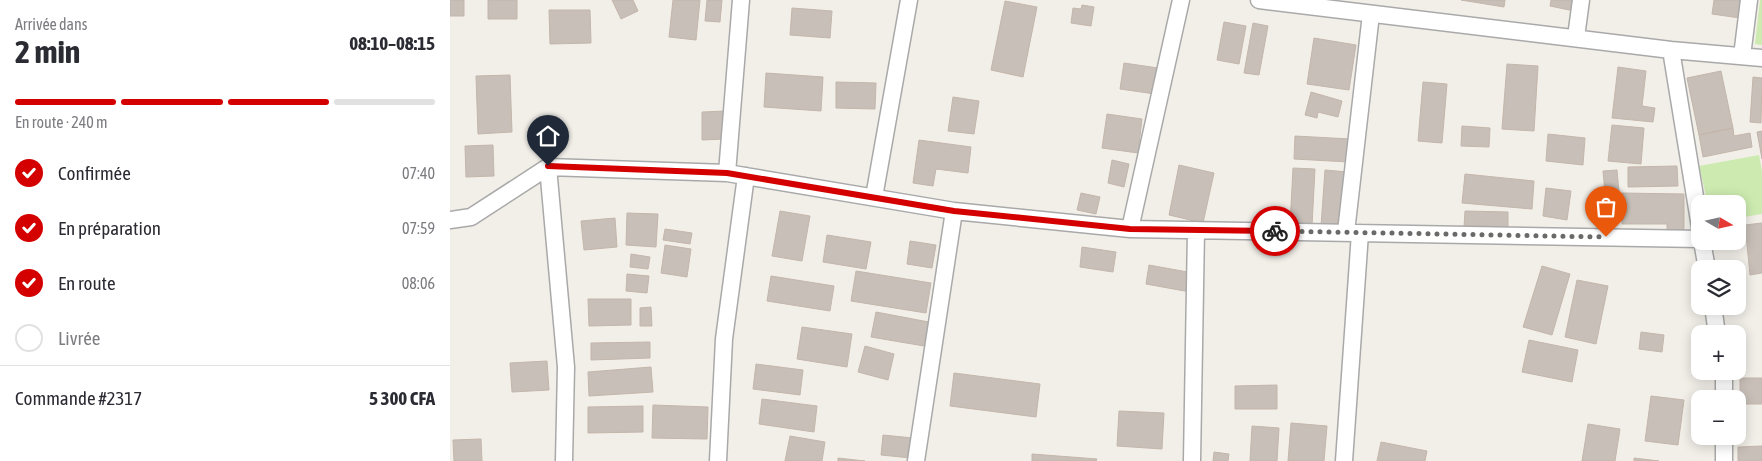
<!DOCTYPE html>
<html lang="fr">
<meta charset="utf-8">
<style>
body{margin:0;font-family:"Asap Condensed",sans-serif;background:#f7f7f7;color:#2b2b33;height:100vh;display:flex;flex-direction:column;font-size:19px;white-space:nowrap}
*{box-sizing:border-box;margin:0}
p{font-size:16px;color:#7c7c81}
.icon{flex:none;width:28px;height:28px;fill:none;stroke:currentColor;stroke-width:2;stroke-linecap:round;stroke-linejoin:round}
.map{position:relative;flex:1;overflow:hidden}
.panel{display:flex;flex-direction:column;background:#fff;width:450px}
.panel>*{flex:none}
.needle{width:32px;rotate:99deg}
.buttons{position:absolute;left:1241px;top:195px;display:grid;gap:10px}
.buttons a{display:grid;place-items:center;width:55px;height:55px;border-radius:10px;background:#fff;box-shadow:0 2px 12px #0003;font-size:25px}
.pin{position:absolute;display:grid;place-items:center;width:42px;height:42px;color:#fff;margin:-51px -21px;border-radius:50% 50% 50% 0;rotate:-45deg;box-shadow:0 0 5px #0007}
.pin .icon{rotate:45deg}
.courier{position:absolute;display:grid;place-items:center;width:50px;height:50px;margin:-25px;border:4px solid #d40000;border-radius:50%;background:#fff;color:#222;box-shadow:0 1px 6px #0007}
.head em{font-style:normal;font-weight:700}
.head div{display:flex;flex-direction:column-reverse}
.head{display:flex;align-items:center;justify-content:space-between;height:85px;padding:0 15px}
h1{font-size:32px;font-weight:700;line-height:38px}
.bar{display:grid;grid-template-columns:repeat(4,1fr);gap:8px 5px;align-content:center;height:60px;padding:0 15px}
.bar i{height:6px;border-radius:4px;background:#e1e1e2}
.bar .selected{background:#d40000}
.bar p{grid-column:span 4}
.line{display:flex;align-items:center;gap:12px;padding:0 15px;border-top:1px solid #e1e1e2}
.line div{flex:1}
ol{padding:0 15px;list-style:none}
li{display:flex;align-items:center;gap:15px;height:55px}
li p{margin-inline-start:auto}
li .icon{padding:5px;border-radius:50%;background:#d40000;color:#fff;stroke-width:4}
li:last-child{color:#7c7c81}
li i{width:28px;height:28px;border:2px solid #e1e1e2;border-radius:50%}
main{display:flex;flex:1;min-height:0}
.map>svg:first-child{display:block}
</style>
<main>
<section class="panel">
<div class="head"><div><h1>2 min</h1><p>Arrivée dans</p></div><em>08:10–08:15</em></div>
<div class="bar"><i class="selected"></i><i class="selected"></i><i class="selected"></i><i></i><p>En route · 240 m</p></div>
<ol>
<li><svg class="icon" aria-label="check" viewBox="0 0 24 24"><path d="M5 12l5 5 9-10"/></svg>Confirmée<p>07:40</p></li>
<li><svg class="icon" aria-label="check" viewBox="0 0 24 24"><path d="M5 12l5 5 9-10"/></svg>En préparation<p>07:59</p></li>
<li><svg class="icon" aria-label="check" viewBox="0 0 24 24"><path d="M5 12l5 5 9-10"/></svg>En route<p>08:06</p></li>
<li><i></i>Livrée</li>
</ol>
<div class="line" style="height:65px"><div>Commande #2317</div><b>5 300 CFA</b></div>
</section>
<div class="map">
<svg width="1312" height="461" viewBox="0 0 1312 461">
<rect width="100%" height="100%" fill="#f2efe9"/>
<path fill="#cdebb0" d="M 1310,0 L 1312,0 L 1312,45 L 1305,44 Z
M 1309,155 L 1312,171 L 1312,214 L 1288,218 L 1288,204 L 1258,204 L 1249,166 Z"/>
<path fill="#c7bfb8" stroke="#c4b6ab" d="M 0,0 L 14,0 L 14,16 L 0,16 Z
M 38,0 L 67,0 L 67,19 L 38,19 Z
M 162,0 L 183,0 L 188,11 L 171,19 Z
M 223,0 L 250,0 L 246,40 L 219,37 Z
M 257,0 L 272,0 L 270,22 L 255,21 Z
M 1011,0 L 1055,0 L 1054,7 Z
M 1101,0 L 1126,0 L 1124,11 L 1100,6 Z
M 1264,0 L 1293,0 L 1290,18 L 1262,14 Z
M 555,1 L 587,7 L 573,77 L 541,70 Z
M 632,5 L 644,7 L 641,26 L 621,23 L 623,8 L 631,9 Z
M 342,8 L 382,11 L 380,38 L 340,35 Z
M 99,10 L 140,10 L 141,43 L 100,44 Z
M 774,22 L 796,26 L 789,64 L 767,60 Z
M 803,23 L 818,26 L 809,75 L 794,73 Z
M 864,38 L 906,45 L 899,90 L 857,84 Z
M 674,63 L 708,68 L 705,94 L 670,89 Z
M 1057,64 L 1088,66 L 1084,131 L 1052,129 Z
M 1168,67 L 1196,71 L 1192,106 L 1205,108 L 1203,122 L 1162,118 Z
M 1271,71 L 1283,128 L 1249,135 L 1237,78 Z
M 316,73 L 373,77 L 371,111 L 314,107 Z
M 60,75 L 62,132 L 28,134 L 26,76 Z
M 1303,77 L 1312,78 L 1311,123 L 1300,122 Z
M 386,82 L 426,83 L 425,109 L 386,108 Z
M 973,82 L 997,84 L 992,143 L 968,141 Z
M 861,92 L 892,101 L 888,117 L 868,112 L 867,118 L 855,115 Z
M 503,97 L 529,101 L 524,134 L 498,131 Z
M 275,111 L 275,139 L 252,140 L 252,112 Z
M 657,114 L 692,119 L 688,153 L 652,148 Z
M 1162,125 L 1194,128 L 1191,164 L 1158,161 Z
M 1012,126 L 1040,128 L 1039,147 L 1011,146 Z
M 1283,128 L 1284,136 L 1300,133 L 1302,147 L 1253,157 L 1249,135 Z
M 1312,131 L 1312,159 L 1307,132 Z
M 1098,134 L 1135,138 L 1133,165 L 1096,161 Z
M 845,136 L 900,139 L 899,162 L 844,159 Z
M 469,140 L 521,147 L 518,173 L 486,169 L 483,186 L 463,183 Z
M 43,145 L 44,176 L 16,177 L 15,146 Z
M 662,160 L 679,164 L 674,187 L 658,183 Z
M 729,165 L 764,173 L 753,223 L 719,215 Z
M 1227,166 L 1228,186 L 1178,187 L 1178,167 Z
M 843,168 L 865,169 L 862,226 L 840,225 Z
M 875,170 L 898,172 L 894,227 L 871,226 Z
M 1167,170 L 1169,192 L 1155,193 L 1153,171 Z
M 1015,174 L 1084,181 L 1082,209 L 1012,203 Z
M 1096,188 L 1121,191 L 1117,220 L 1093,216 Z
M 631,193 L 650,197 L 646,214 L 627,210 Z
M 1172,193 L 1234,194 L 1234,231 L 1217,231 L 1217,224 L 1172,224 Z
M 330,211 L 360,216 L 352,261 L 322,256 Z
M 1015,211 L 1058,212 L 1058,229 L 1014,227 Z
M 177,213 L 208,214 L 206,247 L 176,245 Z
M 165,218 L 167,247 L 134,250 L 131,221 Z
M 1312,223 L 1312,273 L 1300,275 L 1295,225 Z
M 215,229 L 242,233 L 240,244 L 213,240 Z
M 377,235 L 421,242 L 416,269 L 373,262 Z
M 460,241 L 486,245 L 482,268 L 457,264 Z
M 215,245 L 241,249 L 237,277 L 211,273 Z
M 632,247 L 666,252 L 663,272 L 630,267 Z
M 181,254 L 200,257 L 198,269 L 180,267 Z
M 699,265 L 743,273 L 740,292 L 696,284 Z
M 1092,266 L 1120,274 L 1102,335 L 1073,327 Z
M 406,271 L 481,283 L 476,313 L 401,301 Z
M 177,274 L 199,276 L 197,293 L 176,291 Z
M 321,276 L 384,286 L 380,311 L 317,301 Z
M 1127,280 L 1158,286 L 1146,344 L 1115,337 Z
M 138,299 L 181,299 L 181,325 L 139,326 Z
M 201,307 L 202,326 L 190,326 L 190,308 Z
M 426,312 L 484,323 L 480,347 L 421,337 Z
M 352,327 L 402,334 L 397,367 L 347,359 Z
M 1191,332 L 1214,335 L 1212,352 L 1189,349 Z
M 1079,340 L 1128,350 L 1122,382 L 1072,372 Z
M 200,342 L 200,358 L 141,360 L 141,343 Z
M 415,346 L 444,354 L 438,380 L 408,372 Z
M 97,361 L 99,390 L 62,392 L 60,363 Z
M 306,364 L 353,370 L 350,395 L 303,389 Z
M 201,367 L 203,392 L 139,396 L 138,372 Z
M 504,373 L 590,384 L 586,417 L 500,406 Z
M 1290,378 L 1312,378 L 1312,404 L 1290,404 Z
M 827,385 L 827,409 L 785,409 L 785,386 Z
M 1201,396 L 1234,400 L 1228,445 L 1195,441 Z
M 312,399 L 367,406 L 364,432 L 309,424 Z
M 203,405 L 258,407 L 257,439 L 202,438 Z
M 193,406 L 193,432 L 138,433 L 138,407 Z
M 669,411 L 714,413 L 712,449 L 667,446 Z
M 841,423 L 877,426 L 874,461 L 838,461 Z
M 1138,424 L 1170,429 L 1165,461 L 1132,461 Z
M 802,426 L 829,428 L 827,461 L 800,461 Z
M 433,435 L 463,438 L 461,458 L 431,455 Z
M 340,436 L 375,442 L 372,461 L 335,461 Z
M 31,439 L 32,461 L 4,461 L 3,440 Z
M 931,442 L 977,451 L 975,461 L 927,461 Z
M 1312,446 L 1312,461 L 1288,461 L 1288,447 Z
M 764,452 L 779,454 L 778,461 L 763,461 Z
M 582,454 L 647,459 L 646,461 L 582,461 Z
M 388,458 L 415,461 L 388,461 Z
M 1184,458 L 1209,461 L 1184,461 Z"/>
<g fill="none" stroke-linecap="round" stroke-linejoin="round">
<defs>
<path id="street" d="M 809,0 L 1221,50 L 1312,58
M 1126,37 L 1131,0
M 1221,50 L 1250,227
M 1292,56 L 1299,0
M 98,167 L 116,367 L 114,461
M 277,173 L 291,0
M 424,197 L 459,0
M 0,220 L 21,217 L 98,167 L 277,173 L 504,211 L 680,229 L 1250,239
M 680,229 L 731,0
M 896,232 L 921,14
M 1252,241 L 1257,269
M 1263,306 L 1267,334
M 1274,371 L 1274,399
M 1274,436 L 1274,461
M 268,461 L 274,339 L 296,176
M 466,461 L 504,211
M 742,461 L 746,230
M 894,461 L 910,233"/>
</defs>
<use href="#street" stroke="#a9a9a9" stroke-width="19"/>
<use href="#street" stroke="#fff" stroke-width="16"/>
</g>
<g fill="none" stroke-linecap="round" stroke-linejoin="round">
<path stroke="#6b6a68" stroke-width="5" stroke-dasharray="0 9" d="M 825,231 L 1156,237"/>
<path stroke="#d40000" stroke-width="6" d="M 98,166 L 277,173 L 504,211 L 680,229 L 825,231"/>
</g>
</svg>
<div class="buttons">
<a><svg class="needle" viewBox="-14 -14 28 28"><path d="M0-13l5 13h-10z" fill="#e53935"/><path d="M0 13l5-13h-10z" fill="#7c7c81"/></svg></a>
<a><svg class="icon" aria-label="layers" viewBox="0 0 24 24"><path d="M12 4l9 5-9 5-9-5zM3 14l9 5 9-5"/></svg></a>
<a>+</a>
<a>−</a>
</div>
<div class="pin" style="left:1156px;top:237px;background:#ea580c"><svg class="icon" aria-label="bag" viewBox="0 0 24 24"><path d="M5 8h14l-1 12H6zM9 8a3 3 0 0 1 6 0"/></svg></div>
<div class="pin" style="left:98px;top:166px;background:#1f2937"><svg class="icon" aria-label="home" viewBox="0 0 24 24"><path d="M3 11l9-7 9 7M6 9v11h12V9"/></svg></div>
<div class="courier" style="left:825px;top:231px"><svg class="icon" aria-label="bike" viewBox="0 0 24 24"><circle cx="6" cy="16" r="4"/><circle cx="18" cy="16" r="4"/><path d="M6 16l4-8h5l3 8M10 8l3 8H6M13 5h3"/></svg></div>
</div>
</main>
